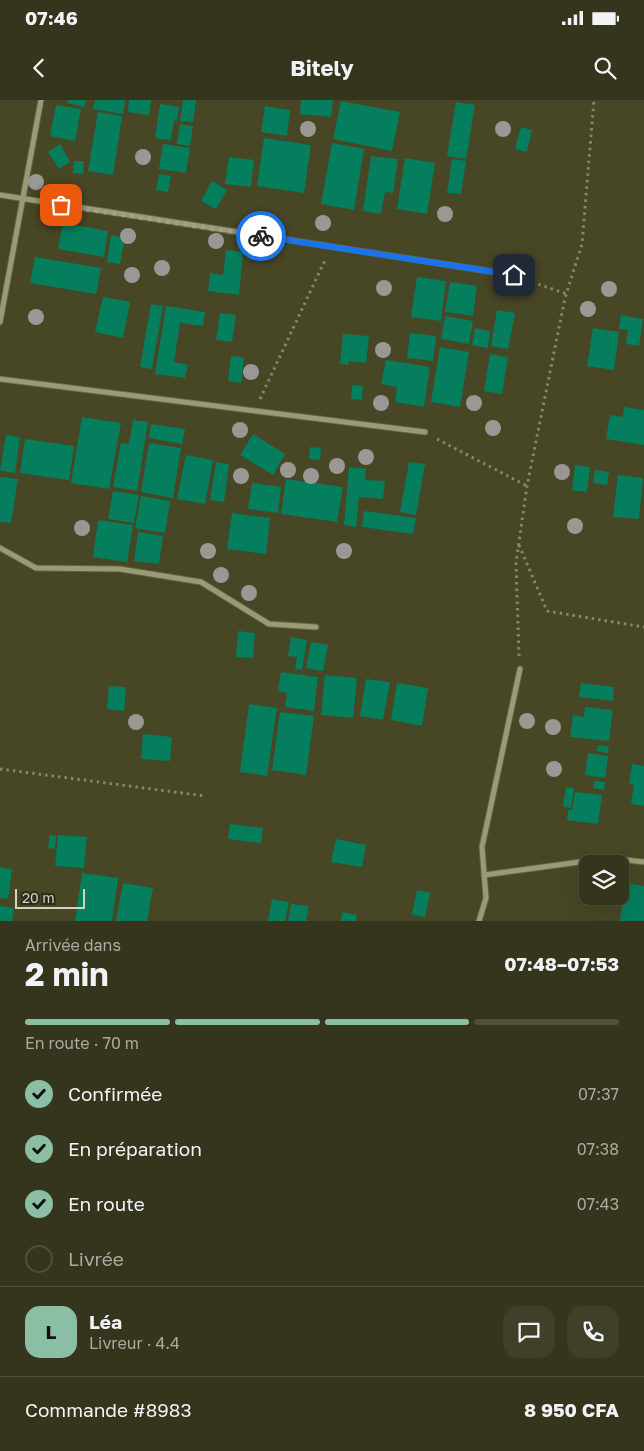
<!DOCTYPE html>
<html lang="fr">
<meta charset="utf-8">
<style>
body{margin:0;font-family:"Golos Text",sans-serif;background:#403f29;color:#f1f3f6;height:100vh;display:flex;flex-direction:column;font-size:19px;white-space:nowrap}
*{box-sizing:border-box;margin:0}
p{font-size:16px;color:#aaaaa3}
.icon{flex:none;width:28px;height:28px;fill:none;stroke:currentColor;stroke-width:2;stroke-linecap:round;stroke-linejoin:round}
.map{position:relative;height:821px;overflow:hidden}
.panel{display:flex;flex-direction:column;background:#35341c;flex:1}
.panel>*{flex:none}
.buttons{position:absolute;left:579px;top:755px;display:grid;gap:10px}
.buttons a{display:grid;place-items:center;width:50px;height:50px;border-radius:10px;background:#35341c;box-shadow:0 5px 20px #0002,0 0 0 1px #4f4f3b;font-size:25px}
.scale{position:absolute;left:15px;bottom:12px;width:70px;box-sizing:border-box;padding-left:5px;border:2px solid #d3d3c0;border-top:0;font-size:14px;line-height:18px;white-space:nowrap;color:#d3d3c0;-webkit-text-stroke:4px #2c2c1d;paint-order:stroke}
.pin{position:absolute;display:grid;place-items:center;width:42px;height:42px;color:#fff;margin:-21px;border-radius:10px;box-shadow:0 2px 8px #0006}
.courier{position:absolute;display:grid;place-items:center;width:50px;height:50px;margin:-25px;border:4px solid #1a73e8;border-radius:50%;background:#fff;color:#222;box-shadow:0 1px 6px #0007}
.summary em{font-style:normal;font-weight:700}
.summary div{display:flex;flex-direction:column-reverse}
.summary{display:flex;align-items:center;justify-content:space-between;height:85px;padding:0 25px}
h1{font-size:32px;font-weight:700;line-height:38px}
.bar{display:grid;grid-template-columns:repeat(4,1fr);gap:8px 5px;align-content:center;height:60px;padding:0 25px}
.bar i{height:6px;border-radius:4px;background:#4f4f3b}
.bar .active{background:#8abfa5}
.bar p{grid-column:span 4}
.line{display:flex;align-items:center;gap:12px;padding:0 25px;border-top:1px solid #4f4f3b}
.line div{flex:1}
.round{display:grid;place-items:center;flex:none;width:52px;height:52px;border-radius:15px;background:#403f29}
ol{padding:0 25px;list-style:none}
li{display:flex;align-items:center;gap:15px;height:55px}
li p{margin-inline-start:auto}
li .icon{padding:5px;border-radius:50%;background:#8abfa5;color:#111;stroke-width:4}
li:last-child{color:#aaaaa3}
li i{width:28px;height:28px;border:2px solid #4f4f3b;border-radius:50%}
.status{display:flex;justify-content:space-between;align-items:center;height:35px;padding:0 25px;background:#35341c;direction:ltr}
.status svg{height:14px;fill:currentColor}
header{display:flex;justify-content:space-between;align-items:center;height:65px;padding:0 25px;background:#35341c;font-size:22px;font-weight:700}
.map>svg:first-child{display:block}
</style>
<div class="status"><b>07:46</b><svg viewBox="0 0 49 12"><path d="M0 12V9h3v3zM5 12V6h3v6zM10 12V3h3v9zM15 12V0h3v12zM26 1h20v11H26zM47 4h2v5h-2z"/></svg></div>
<header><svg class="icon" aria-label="back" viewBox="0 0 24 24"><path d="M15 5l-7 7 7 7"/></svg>Bitely<svg class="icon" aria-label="search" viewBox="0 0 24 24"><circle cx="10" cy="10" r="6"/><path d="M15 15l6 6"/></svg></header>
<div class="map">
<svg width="644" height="821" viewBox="0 0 644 821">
<rect width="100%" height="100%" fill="#474625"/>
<path fill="#047e5d" d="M 68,0 L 86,0 L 84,7 L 67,3 Z
M 95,0 L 125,0 L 123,14 L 93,9 Z
M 129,0 L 151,0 L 149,15 L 128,12 Z
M 183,0 L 196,0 L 193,22 L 180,21 Z
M 301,0 L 333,0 L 331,17 L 300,14 Z
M 341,1 L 400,12 L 392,51 L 333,39 Z
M 456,2 L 475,5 L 466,59 L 447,56 Z
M 160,4 L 179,7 L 177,21 L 174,20 L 171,40 L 155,38 Z
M 56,5 L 81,9 L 75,41 L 50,36 Z
M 265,6 L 290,10 L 287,36 L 261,32 Z
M 98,12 L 122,16 L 113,75 L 88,71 Z
M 180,24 L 193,26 L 190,46 L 177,44 Z
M 521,27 L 532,30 L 527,52 L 515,49 Z
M 264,38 L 311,45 L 304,93 L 257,86 Z
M 332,43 L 364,49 L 354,110 L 321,104 Z
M 60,44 L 70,62 L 59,69 L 48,52 Z
M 163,44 L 190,48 L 186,73 L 159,69 Z
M 371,56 L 398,59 L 393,93 L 385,92 L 381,114 L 363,111 Z
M 229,57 L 254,60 L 251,87 L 225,84 Z
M 405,58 L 435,63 L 427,114 L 397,109 Z
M 452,59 L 466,61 L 461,94 L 447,93 Z
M 74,61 L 84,61 L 83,74 L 73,73 Z
M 159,74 L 171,76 L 168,92 L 156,90 Z
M 212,81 L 227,90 L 216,109 L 201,101 Z
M 63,123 L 108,131 L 104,157 L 58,149 Z
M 111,135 L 125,138 L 120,164 L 107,162 Z
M 226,150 L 243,152 L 239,195 L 208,191 L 210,173 L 223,175 Z
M 35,157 L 101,168 L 96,194 L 30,183 Z
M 417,177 L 446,181 L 441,221 L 411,217 Z
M 450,182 L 477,186 L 473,216 L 445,212 Z
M 103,197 L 130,202 L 123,238 L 95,232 Z
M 151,204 L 163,206 L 152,269 L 140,267 Z
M 166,206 L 205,212 L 203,226 L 180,223 L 174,262 L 188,265 L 185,278 L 155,274 Z
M 497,210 L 515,213 L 508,249 L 491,246 Z
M 220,213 L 236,215 L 232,242 L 216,240 Z
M 621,215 L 643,219 L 639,246 L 626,244 L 628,230 L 619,229 Z
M 445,216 L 473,221 L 469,244 L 441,239 Z
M 475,228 L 490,231 L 488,248 L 472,245 Z
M 593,228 L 619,232 L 614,270 L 587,266 Z
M 410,233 L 436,236 L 433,261 L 407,258 Z
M 343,234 L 369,236 L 366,263 L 349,261 L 348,265 L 340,263 Z
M 440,247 L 469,252 L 460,307 L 431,302 Z
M 490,254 L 508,257 L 502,294 L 484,291 Z
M 231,256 L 244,257 L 241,283 L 228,281 Z
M 386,260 L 430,267 L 424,307 L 395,302 L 397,287 L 381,284 Z
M 352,285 L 363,286 L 362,300 L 351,299 Z
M 624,307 L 644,310 L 644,345 L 606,339 L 610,315 L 623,317 Z
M 82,317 L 121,323 L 109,389 L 71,383 Z
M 133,320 L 148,322 L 137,391 L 113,387 L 121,343 L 129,344 Z
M 151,324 L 185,329 L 182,344 L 149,338 Z
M 253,334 L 285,354 L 273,375 L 240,355 Z
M 6,335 L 20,337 L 15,373 L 0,371 Z
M 25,339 L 74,346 L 69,380 L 20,373 Z
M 149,343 L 181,348 L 173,398 L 141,392 Z
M 310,347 L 321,348 L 320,360 L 309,359 Z
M 186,355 L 213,360 L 205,404 L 177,399 Z
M 216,362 L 229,364 L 224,402 L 210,400 Z
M 409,362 L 425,364 L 416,415 L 400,412 Z
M 575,365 L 590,367 L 587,392 L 572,390 Z
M 349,367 L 366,369 L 365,380 L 385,381 L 383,399 L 359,397 L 356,427 L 344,425 Z
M 595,370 L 609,372 L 607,385 L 593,383 Z
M 618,375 L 643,378 L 639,419 L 613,417 Z
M 0,377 L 18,379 L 11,423 L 0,422 Z
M 286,379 L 343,387 L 337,422 L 281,414 Z
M 252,383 L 281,387 L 278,413 L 248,409 Z
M 113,391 L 139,395 L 134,423 L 108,419 Z
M 141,396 L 170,401 L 165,433 L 135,428 Z
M 364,411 L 416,418 L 413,434 L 362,427 Z
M 232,413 L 270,418 L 266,454 L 227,449 Z
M 98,420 L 133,425 L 127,462 L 93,457 Z
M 138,432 L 163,436 L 159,464 L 134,461 Z
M 238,531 L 255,533 L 253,558 L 236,557 Z
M 291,537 L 307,540 L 302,570 L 295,569 L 297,557 L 288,556 Z
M 311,542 L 328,545 L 323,571 L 306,568 Z
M 281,572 L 318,577 L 314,611 L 285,607 L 287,593 L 278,591 Z
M 325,575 L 357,578 L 353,618 L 321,615 Z
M 366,579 L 390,582 L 383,620 L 360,616 Z
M 397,583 L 428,588 L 422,626 L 391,620 Z
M 581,583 L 614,587 L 613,601 L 579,597 Z
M 109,586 L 126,587 L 124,611 L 107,609 Z
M 249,604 L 277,608 L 267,676 L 240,672 Z
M 585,607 L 613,610 L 609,641 L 570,637 L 573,615 L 584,617 Z
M 280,612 L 314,616 L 306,675 L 272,670 Z
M 143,634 L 172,637 L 170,661 L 141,659 Z
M 598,645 L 609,647 L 608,653 L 597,651 Z
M 588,653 L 608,656 L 605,678 L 585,675 Z
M 632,664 L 644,666 L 644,706 L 631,704 L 634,685 L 629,684 Z
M 594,681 L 605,682 L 604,690 L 593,688 Z
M 566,687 L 574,688 L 571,708 L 563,707 Z
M 575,692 L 602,695 L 598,724 L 567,720 L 568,710 L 572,710 Z
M 230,724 L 263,728 L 261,743 L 228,739 Z
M 50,735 L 56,736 L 55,749 L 48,748 Z
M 58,735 L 87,737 L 84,768 L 55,766 Z
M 336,739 L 366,745 L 362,767 L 331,762 Z
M 0,767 L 12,769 L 8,799 L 0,798 Z
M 82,773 L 118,778 L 112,821 L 75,821 Z
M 123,783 L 153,788 L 147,821 L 116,821 Z
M 625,783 L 644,786 L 644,821 L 620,821 Z
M 417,790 L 430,793 L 425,817 L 412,815 Z
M 272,799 L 289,802 L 285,821 L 268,821 Z
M 291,804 L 309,806 L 306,821 L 288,821 Z
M 0,806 L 14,808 L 12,821 L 0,821 Z
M 342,812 L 357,815 L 356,821 L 341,821 Z"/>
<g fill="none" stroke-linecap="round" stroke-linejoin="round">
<defs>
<path id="minor" d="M 0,95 L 514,175
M 0,222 L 41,0
M 0,279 L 425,332
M 0,448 L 36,468 L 120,469 L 201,482 L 269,524 L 316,527
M 484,775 L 609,758 L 644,762
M 479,821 L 486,798 L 482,747 L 520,569"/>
</defs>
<use href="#minor" stroke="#636145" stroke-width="7"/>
<path stroke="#86866b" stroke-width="3" stroke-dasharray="2.5 4" stroke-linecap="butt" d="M 526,180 L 567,194
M 260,299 L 325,160
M 437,339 L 527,386
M 519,445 L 547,511 L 644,527
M 519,556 L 516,463 L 527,386 L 565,198 L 582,144 L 594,0
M 0,669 L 205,696"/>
<use href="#minor" stroke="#9a9a76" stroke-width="5"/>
</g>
<g fill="#9a9895">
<circle cx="308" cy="29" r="8"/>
<circle cx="503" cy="29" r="8"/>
<circle cx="143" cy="57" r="8"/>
<circle cx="36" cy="82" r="8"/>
<circle cx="445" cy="114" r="8"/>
<circle cx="323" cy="123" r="8"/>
<circle cx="128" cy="136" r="8"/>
<circle cx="216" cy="141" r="8"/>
<circle cx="162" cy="168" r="8"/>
<circle cx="132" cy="175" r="8"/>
<circle cx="384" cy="188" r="8"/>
<circle cx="609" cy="189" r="8"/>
<circle cx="588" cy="209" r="8"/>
<circle cx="36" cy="217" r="8"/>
<circle cx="383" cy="250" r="8"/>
<circle cx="251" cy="272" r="8"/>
<circle cx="381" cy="303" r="8"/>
<circle cx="474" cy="303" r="8"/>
<circle cx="493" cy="328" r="8"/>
<circle cx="240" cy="330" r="8"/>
<circle cx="366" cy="357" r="8"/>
<circle cx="337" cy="366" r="8"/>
<circle cx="288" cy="370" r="8"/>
<circle cx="562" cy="372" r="8"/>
<circle cx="241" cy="376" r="8"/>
<circle cx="311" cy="376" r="8"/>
<circle cx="575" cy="426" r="8"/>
<circle cx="82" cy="428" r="8"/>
<circle cx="208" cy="451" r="8"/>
<circle cx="344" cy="451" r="8"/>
<circle cx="221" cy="475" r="8"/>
<circle cx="249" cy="493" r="8"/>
<circle cx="527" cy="621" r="8"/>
<circle cx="136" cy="622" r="8"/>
<circle cx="553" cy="627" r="8"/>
<circle cx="554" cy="669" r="8"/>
</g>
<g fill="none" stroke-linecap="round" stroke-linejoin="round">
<path stroke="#a2a28a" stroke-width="5" stroke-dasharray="0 9" d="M 61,105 L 261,136"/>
<path stroke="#1a73e8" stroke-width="6" d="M 261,136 L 514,175"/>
</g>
</svg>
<div class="buttons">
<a><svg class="icon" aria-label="layers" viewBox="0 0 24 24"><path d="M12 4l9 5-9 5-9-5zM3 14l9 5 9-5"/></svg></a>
</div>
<div class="scale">20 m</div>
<div class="pin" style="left:61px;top:105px;background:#ea580c"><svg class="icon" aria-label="bag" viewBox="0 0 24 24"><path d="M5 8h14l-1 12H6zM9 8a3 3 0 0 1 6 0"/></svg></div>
<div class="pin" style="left:514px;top:175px;background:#1f2937"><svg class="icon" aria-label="home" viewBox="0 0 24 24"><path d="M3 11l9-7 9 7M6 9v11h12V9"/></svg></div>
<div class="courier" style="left:261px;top:136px"><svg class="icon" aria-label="bike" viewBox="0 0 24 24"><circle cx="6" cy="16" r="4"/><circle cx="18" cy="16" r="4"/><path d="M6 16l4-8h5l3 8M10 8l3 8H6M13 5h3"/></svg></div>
</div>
<section class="panel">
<div class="summary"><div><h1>2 min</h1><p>Arrivée dans</p></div><em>07:48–07:53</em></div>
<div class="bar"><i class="active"></i><i class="active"></i><i class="active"></i><i></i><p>En route · 70 m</p></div>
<ol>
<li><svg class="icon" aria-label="check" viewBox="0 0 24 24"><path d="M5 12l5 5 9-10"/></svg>Confirmée<p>07:37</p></li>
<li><svg class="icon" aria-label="check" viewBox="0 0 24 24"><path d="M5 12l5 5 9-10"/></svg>En préparation<p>07:38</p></li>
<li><svg class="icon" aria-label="check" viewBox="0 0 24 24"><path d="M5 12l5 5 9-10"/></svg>En route<p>07:43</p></li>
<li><i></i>Livrée</li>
</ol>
<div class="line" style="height:90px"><b class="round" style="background:#8abfa5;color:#111">L</b><div><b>Léa</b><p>Livreur · 4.4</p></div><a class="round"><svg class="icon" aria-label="chat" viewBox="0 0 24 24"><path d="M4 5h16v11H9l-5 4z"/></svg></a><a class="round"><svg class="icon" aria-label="phone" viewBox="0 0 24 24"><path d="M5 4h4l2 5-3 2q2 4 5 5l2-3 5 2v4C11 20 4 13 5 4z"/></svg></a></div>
<div class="line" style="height:65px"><div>Commande #8983</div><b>8 950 CFA</b></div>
</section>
